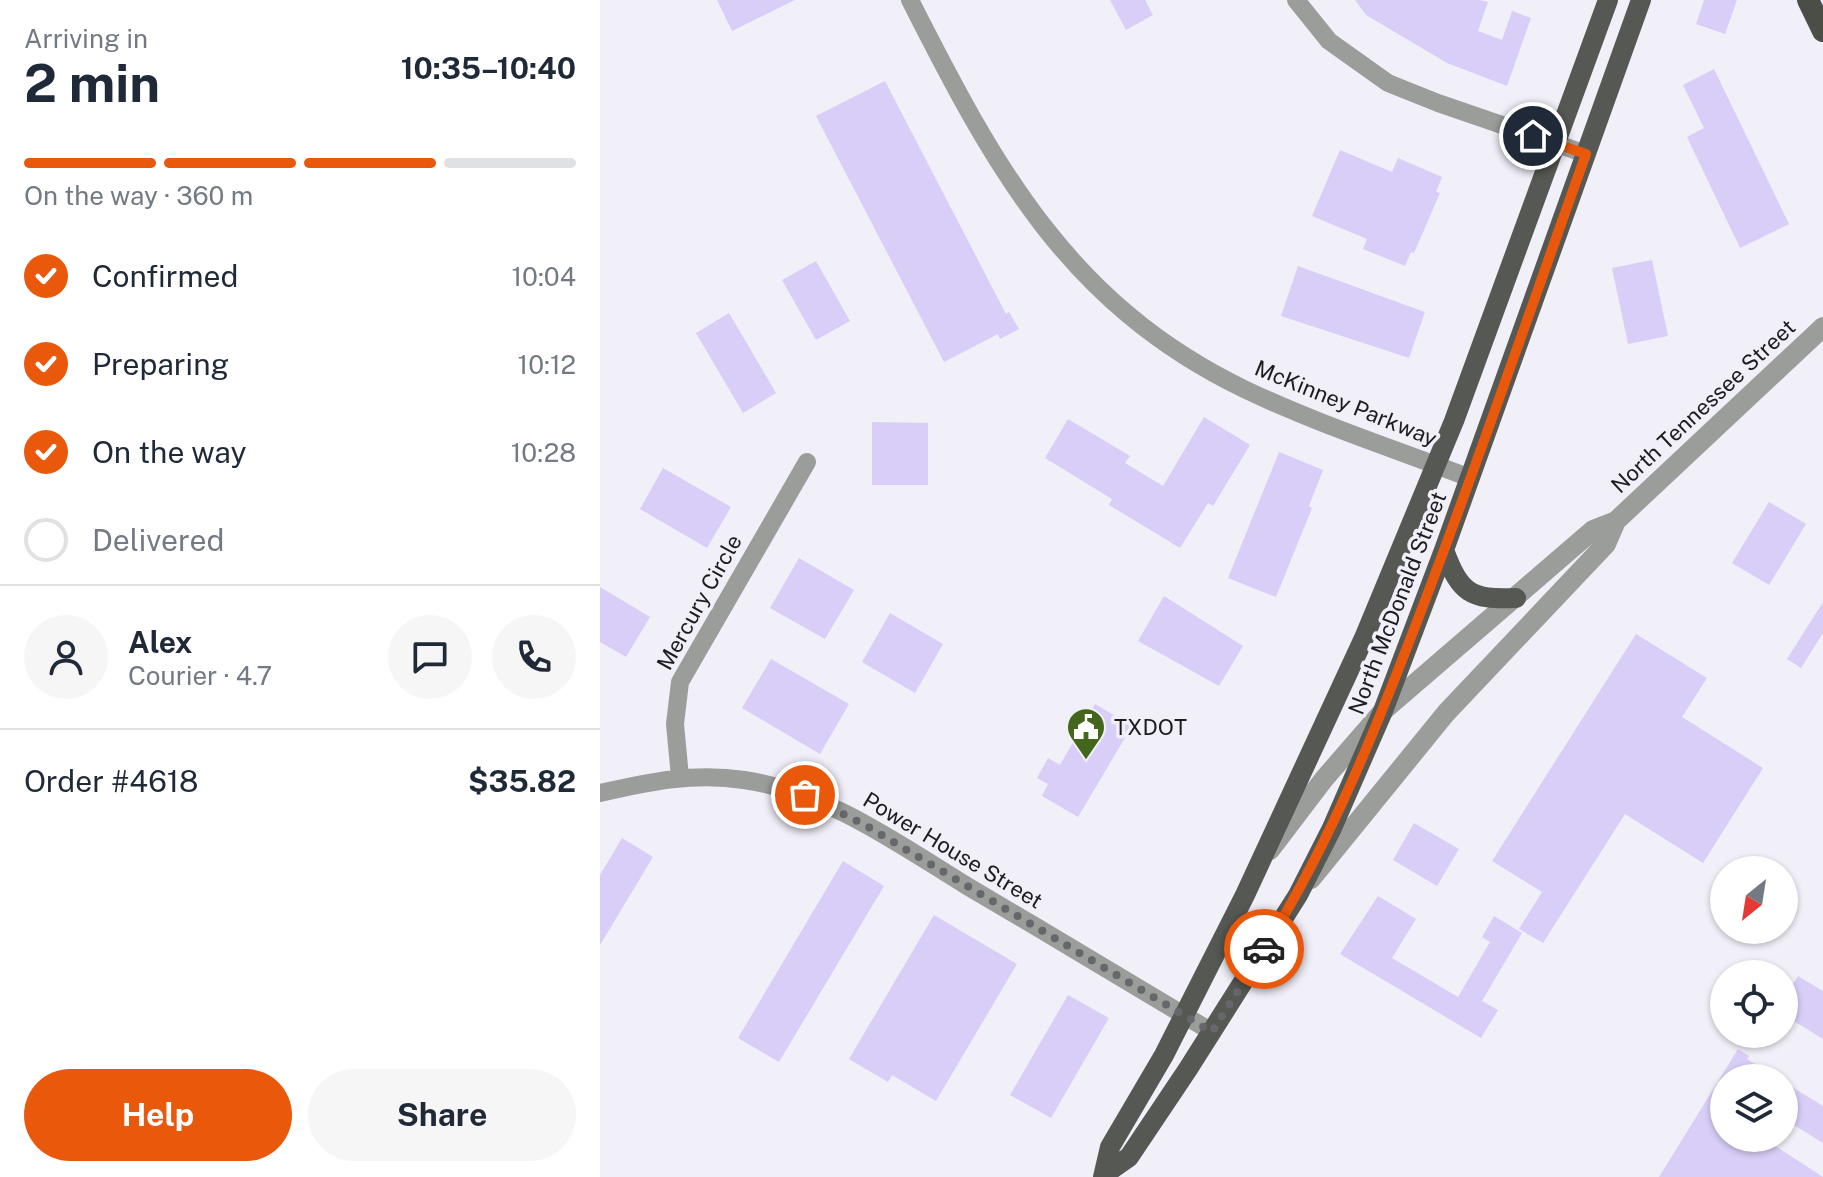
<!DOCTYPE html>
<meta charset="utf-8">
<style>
body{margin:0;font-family:"Public Sans",sans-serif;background:#f6f6f7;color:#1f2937;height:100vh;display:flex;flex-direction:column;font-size:30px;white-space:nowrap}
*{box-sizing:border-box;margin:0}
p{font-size:26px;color:#747a83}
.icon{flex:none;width:44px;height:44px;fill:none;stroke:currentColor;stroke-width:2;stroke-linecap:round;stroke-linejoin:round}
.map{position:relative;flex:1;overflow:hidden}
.details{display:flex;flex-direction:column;background:#fff;width:600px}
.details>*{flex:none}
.needle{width:52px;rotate:210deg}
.buttons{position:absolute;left:1110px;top:856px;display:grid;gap:16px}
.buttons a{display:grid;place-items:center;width:88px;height:88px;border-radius:50%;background:#fff;box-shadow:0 2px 6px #0004;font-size:40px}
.pin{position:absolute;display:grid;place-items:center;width:68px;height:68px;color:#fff;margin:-34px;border:4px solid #fff;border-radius:50%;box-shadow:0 2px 8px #0007}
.courier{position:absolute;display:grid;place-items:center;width:80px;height:80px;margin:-40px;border:6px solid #ea580c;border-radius:50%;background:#fff;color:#222;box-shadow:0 2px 10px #0007}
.headline em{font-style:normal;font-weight:700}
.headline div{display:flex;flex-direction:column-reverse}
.headline{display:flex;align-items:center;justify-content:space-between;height:136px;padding:0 24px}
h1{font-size:52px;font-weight:700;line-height:60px}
.bar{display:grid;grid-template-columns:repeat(4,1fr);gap:12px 8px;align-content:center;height:96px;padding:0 24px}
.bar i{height:10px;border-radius:6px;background:#e0e1e3}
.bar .on{background:#ea580c}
.bar p{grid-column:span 4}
.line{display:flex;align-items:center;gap:20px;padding:0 24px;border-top:2px solid #e0e1e3}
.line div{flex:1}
.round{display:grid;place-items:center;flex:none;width:84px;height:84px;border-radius:42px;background:#f6f6f7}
ol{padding:0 24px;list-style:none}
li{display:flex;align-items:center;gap:24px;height:88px}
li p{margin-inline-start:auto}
li .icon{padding:8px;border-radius:50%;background:#ea580c;color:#fff;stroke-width:4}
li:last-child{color:#747a83}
li i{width:44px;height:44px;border:4px solid #e0e1e3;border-radius:50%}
.cta{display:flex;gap:16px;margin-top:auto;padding:16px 24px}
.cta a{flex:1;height:92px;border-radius:48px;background:#ea580c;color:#fff;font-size:32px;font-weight:700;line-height:92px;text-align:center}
.cta a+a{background:#f6f6f7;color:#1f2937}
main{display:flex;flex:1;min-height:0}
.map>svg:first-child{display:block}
</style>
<main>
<section class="details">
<div class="headline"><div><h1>2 min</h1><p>Arriving in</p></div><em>10:35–10:40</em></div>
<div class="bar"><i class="on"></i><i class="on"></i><i class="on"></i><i></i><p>On the way · 360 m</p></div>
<ol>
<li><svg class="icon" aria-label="check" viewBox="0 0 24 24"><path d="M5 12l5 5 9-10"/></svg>Confirmed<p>10:04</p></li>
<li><svg class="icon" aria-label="check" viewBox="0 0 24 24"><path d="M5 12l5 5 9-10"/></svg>Preparing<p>10:12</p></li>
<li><svg class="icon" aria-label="check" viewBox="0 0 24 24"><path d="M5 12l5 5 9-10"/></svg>On the way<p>10:28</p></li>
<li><i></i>Delivered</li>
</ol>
<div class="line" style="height:144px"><a class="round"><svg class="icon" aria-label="person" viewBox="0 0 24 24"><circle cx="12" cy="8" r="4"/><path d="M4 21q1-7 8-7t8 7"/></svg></a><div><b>Alex</b><p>Courier · 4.7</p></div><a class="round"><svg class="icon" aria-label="chat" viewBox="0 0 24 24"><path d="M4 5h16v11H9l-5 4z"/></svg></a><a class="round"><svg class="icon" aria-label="phone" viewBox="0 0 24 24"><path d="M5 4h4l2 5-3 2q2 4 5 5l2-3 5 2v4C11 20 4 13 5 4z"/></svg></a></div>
<div class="line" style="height:104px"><div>Order #4618</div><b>$35.82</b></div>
<div class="cta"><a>Help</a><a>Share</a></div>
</section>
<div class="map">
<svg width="1223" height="1177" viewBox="0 0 1223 1177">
<rect width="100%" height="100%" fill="#f1eff8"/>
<path fill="#d9cef7" d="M 117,0 L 195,0 L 132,31 Z
M 510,0 L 545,0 L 553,15 L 526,30 Z
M 755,0 L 880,0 L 888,2 L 878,31 L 902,40 L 912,11 L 931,18 L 907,86 L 847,63 L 766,15 Z
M 1104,0 L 1137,0 L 1125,34 L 1096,24 Z
M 1114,69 L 1189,224 L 1140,248 L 1087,137 L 1104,128 L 1083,85 Z
M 285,81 L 406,314 L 409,312 L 419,329 L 400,339 L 398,334 L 344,362 L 216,116 Z
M 740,150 L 792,172 L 798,158 L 842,177 L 836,192 L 840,193 L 814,253 L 811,252 L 805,266 L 763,249 L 767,239 L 712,216 Z
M 1052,260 L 1068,336 L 1028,344 L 1012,268 Z
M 216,261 L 250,321 L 216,340 L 182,280 Z
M 698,266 L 825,312 L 809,358 L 681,316 Z
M 129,313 L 176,393 L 143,413 L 96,333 Z
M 604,417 L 650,445 L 613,506 L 608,503 L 580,548 L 509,505 L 512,499 L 445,458 L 468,419 L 530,456 L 525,463 L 563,486 Z
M 272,422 L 328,423 L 328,485 L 272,485 Z
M 679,452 L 723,470 L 709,506 L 712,508 L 676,597 L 628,578 Z
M 63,468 L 131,507 L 107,548 L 40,509 Z
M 1169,502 L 1206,524 L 1169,585 L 1132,563 Z
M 199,558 L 254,590 L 225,639 L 170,608 Z
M 0,587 L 50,617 L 26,657 L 0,642 Z
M 564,596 L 643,646 L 619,686 L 538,641 Z
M 1223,602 L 1223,633 L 1201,668 L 1187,659 Z
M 290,613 L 343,644 L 315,693 L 262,662 Z
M 1036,634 L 1107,678 L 1082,717 L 1163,768 L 1103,863 L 1025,814 L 943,943 L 919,929 L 942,892 L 892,861 Z
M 171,659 L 249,704 L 220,754 L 142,708 Z
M 495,704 L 532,726 L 478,817 L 442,796 L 448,784 L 437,778 L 448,758 L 460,765 Z
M 814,823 L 859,849 L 837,886 L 793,860 Z
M 22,838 L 53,857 L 0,945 L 0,875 Z
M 243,861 L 284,886 L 179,1062 L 138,1038 Z
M 778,896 L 816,919 L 792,958 L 858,997 L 890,942 L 882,937 L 894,916 L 922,933 L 882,1001 L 898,1010 L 881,1038 L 740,954 Z
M 334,915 L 417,964 L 336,1101 L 292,1075 L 288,1082 L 249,1059 Z
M 1198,976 L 1223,991 L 1223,1039 L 1184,1015 L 1184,998 Z
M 468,995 L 509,1018 L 451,1118 L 410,1095 Z
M 1138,1049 L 1149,1056 L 1147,1059 L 1178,1078 L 1124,1078 L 1124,1097 L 1116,1109 L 1124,1114 L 1124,1138 L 1163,1138 L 1223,1177 L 1059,1177 Z
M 1184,1082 L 1223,1106 L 1223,1143 L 1184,1119 Z"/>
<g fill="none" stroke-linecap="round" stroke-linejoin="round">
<path stroke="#9b9d9a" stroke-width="18" d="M 310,0 C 394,166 468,304 644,389 C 717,424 795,449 870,478
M 696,0 L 729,41 L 788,83 L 838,103 L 986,154
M 80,777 L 75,724 L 80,682 L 207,462
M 0,793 C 49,782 94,772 144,780 C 227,792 297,843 367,886 C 449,934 530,983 612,1032"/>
<path stroke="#9b9d9a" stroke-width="20" d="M 670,850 L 724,779 L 783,711 L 993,530 L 1016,521 L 1223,327
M 711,879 L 846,713 L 1006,544 L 1016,521"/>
<path stroke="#565953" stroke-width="20" d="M 844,550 C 860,593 870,600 916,598
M 505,1174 L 529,1157 L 588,1069 L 698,895 L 732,828 L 783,711 L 844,550 L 1041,0
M 503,1177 L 510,1147 L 564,1055 L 645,895 L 764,638 L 854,421 L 1008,0"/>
<path stroke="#4a4e47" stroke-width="22" d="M 1208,0 L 1223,31"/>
</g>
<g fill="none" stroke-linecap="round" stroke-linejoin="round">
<path stroke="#67666b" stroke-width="8" stroke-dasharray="0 14.4" d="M 205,795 L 265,825 L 612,1032 L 664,949"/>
<path stroke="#ea580c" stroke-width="10" d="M 664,949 C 733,839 780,719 826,598 C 882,451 933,302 986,154 L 933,136"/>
</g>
<defs>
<symbol id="civic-pin" viewBox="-11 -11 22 30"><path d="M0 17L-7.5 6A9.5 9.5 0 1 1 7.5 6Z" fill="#43651c" stroke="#f1eff8"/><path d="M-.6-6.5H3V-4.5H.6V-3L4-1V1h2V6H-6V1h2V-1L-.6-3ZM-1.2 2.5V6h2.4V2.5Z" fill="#fff"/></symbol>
</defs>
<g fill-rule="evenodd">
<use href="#civic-pin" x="464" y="705" width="44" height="60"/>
</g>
<g text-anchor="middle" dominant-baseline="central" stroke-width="7" stroke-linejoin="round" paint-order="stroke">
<g font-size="22" fill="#1d1c1f" stroke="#f1eff8">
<text transform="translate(746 403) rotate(22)">McKinney Parkway</text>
<text transform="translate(1103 406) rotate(-43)">North Tennessee Street</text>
<text transform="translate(99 602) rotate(-61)">Mercury Circle</text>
<text transform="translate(797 603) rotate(-69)">North McDonald Street</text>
<text transform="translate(353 850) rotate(31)">Power House Street</text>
</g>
<g font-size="22" fill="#1d1c1f" stroke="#f1eff8" text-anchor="start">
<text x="514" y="727">TXDOT</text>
</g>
</g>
</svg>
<div class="buttons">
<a><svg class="needle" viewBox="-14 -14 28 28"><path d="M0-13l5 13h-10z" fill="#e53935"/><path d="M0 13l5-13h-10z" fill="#747a83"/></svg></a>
<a><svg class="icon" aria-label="locate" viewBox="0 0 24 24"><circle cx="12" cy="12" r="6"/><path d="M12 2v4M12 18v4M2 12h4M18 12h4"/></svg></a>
<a><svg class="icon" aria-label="layers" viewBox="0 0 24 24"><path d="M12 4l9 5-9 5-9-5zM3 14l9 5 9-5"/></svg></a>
</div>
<div class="pin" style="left:205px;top:795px;background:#ea580c"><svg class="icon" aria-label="bag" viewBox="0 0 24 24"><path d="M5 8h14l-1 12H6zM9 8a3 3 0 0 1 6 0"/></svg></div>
<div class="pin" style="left:933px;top:136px;background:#1f2937"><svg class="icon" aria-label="home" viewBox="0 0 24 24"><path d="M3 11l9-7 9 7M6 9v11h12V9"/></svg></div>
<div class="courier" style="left:664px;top:949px"><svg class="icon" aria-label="car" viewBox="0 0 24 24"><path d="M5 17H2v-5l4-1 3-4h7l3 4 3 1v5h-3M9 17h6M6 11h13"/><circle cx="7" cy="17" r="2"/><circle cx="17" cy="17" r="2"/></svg></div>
</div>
</main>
